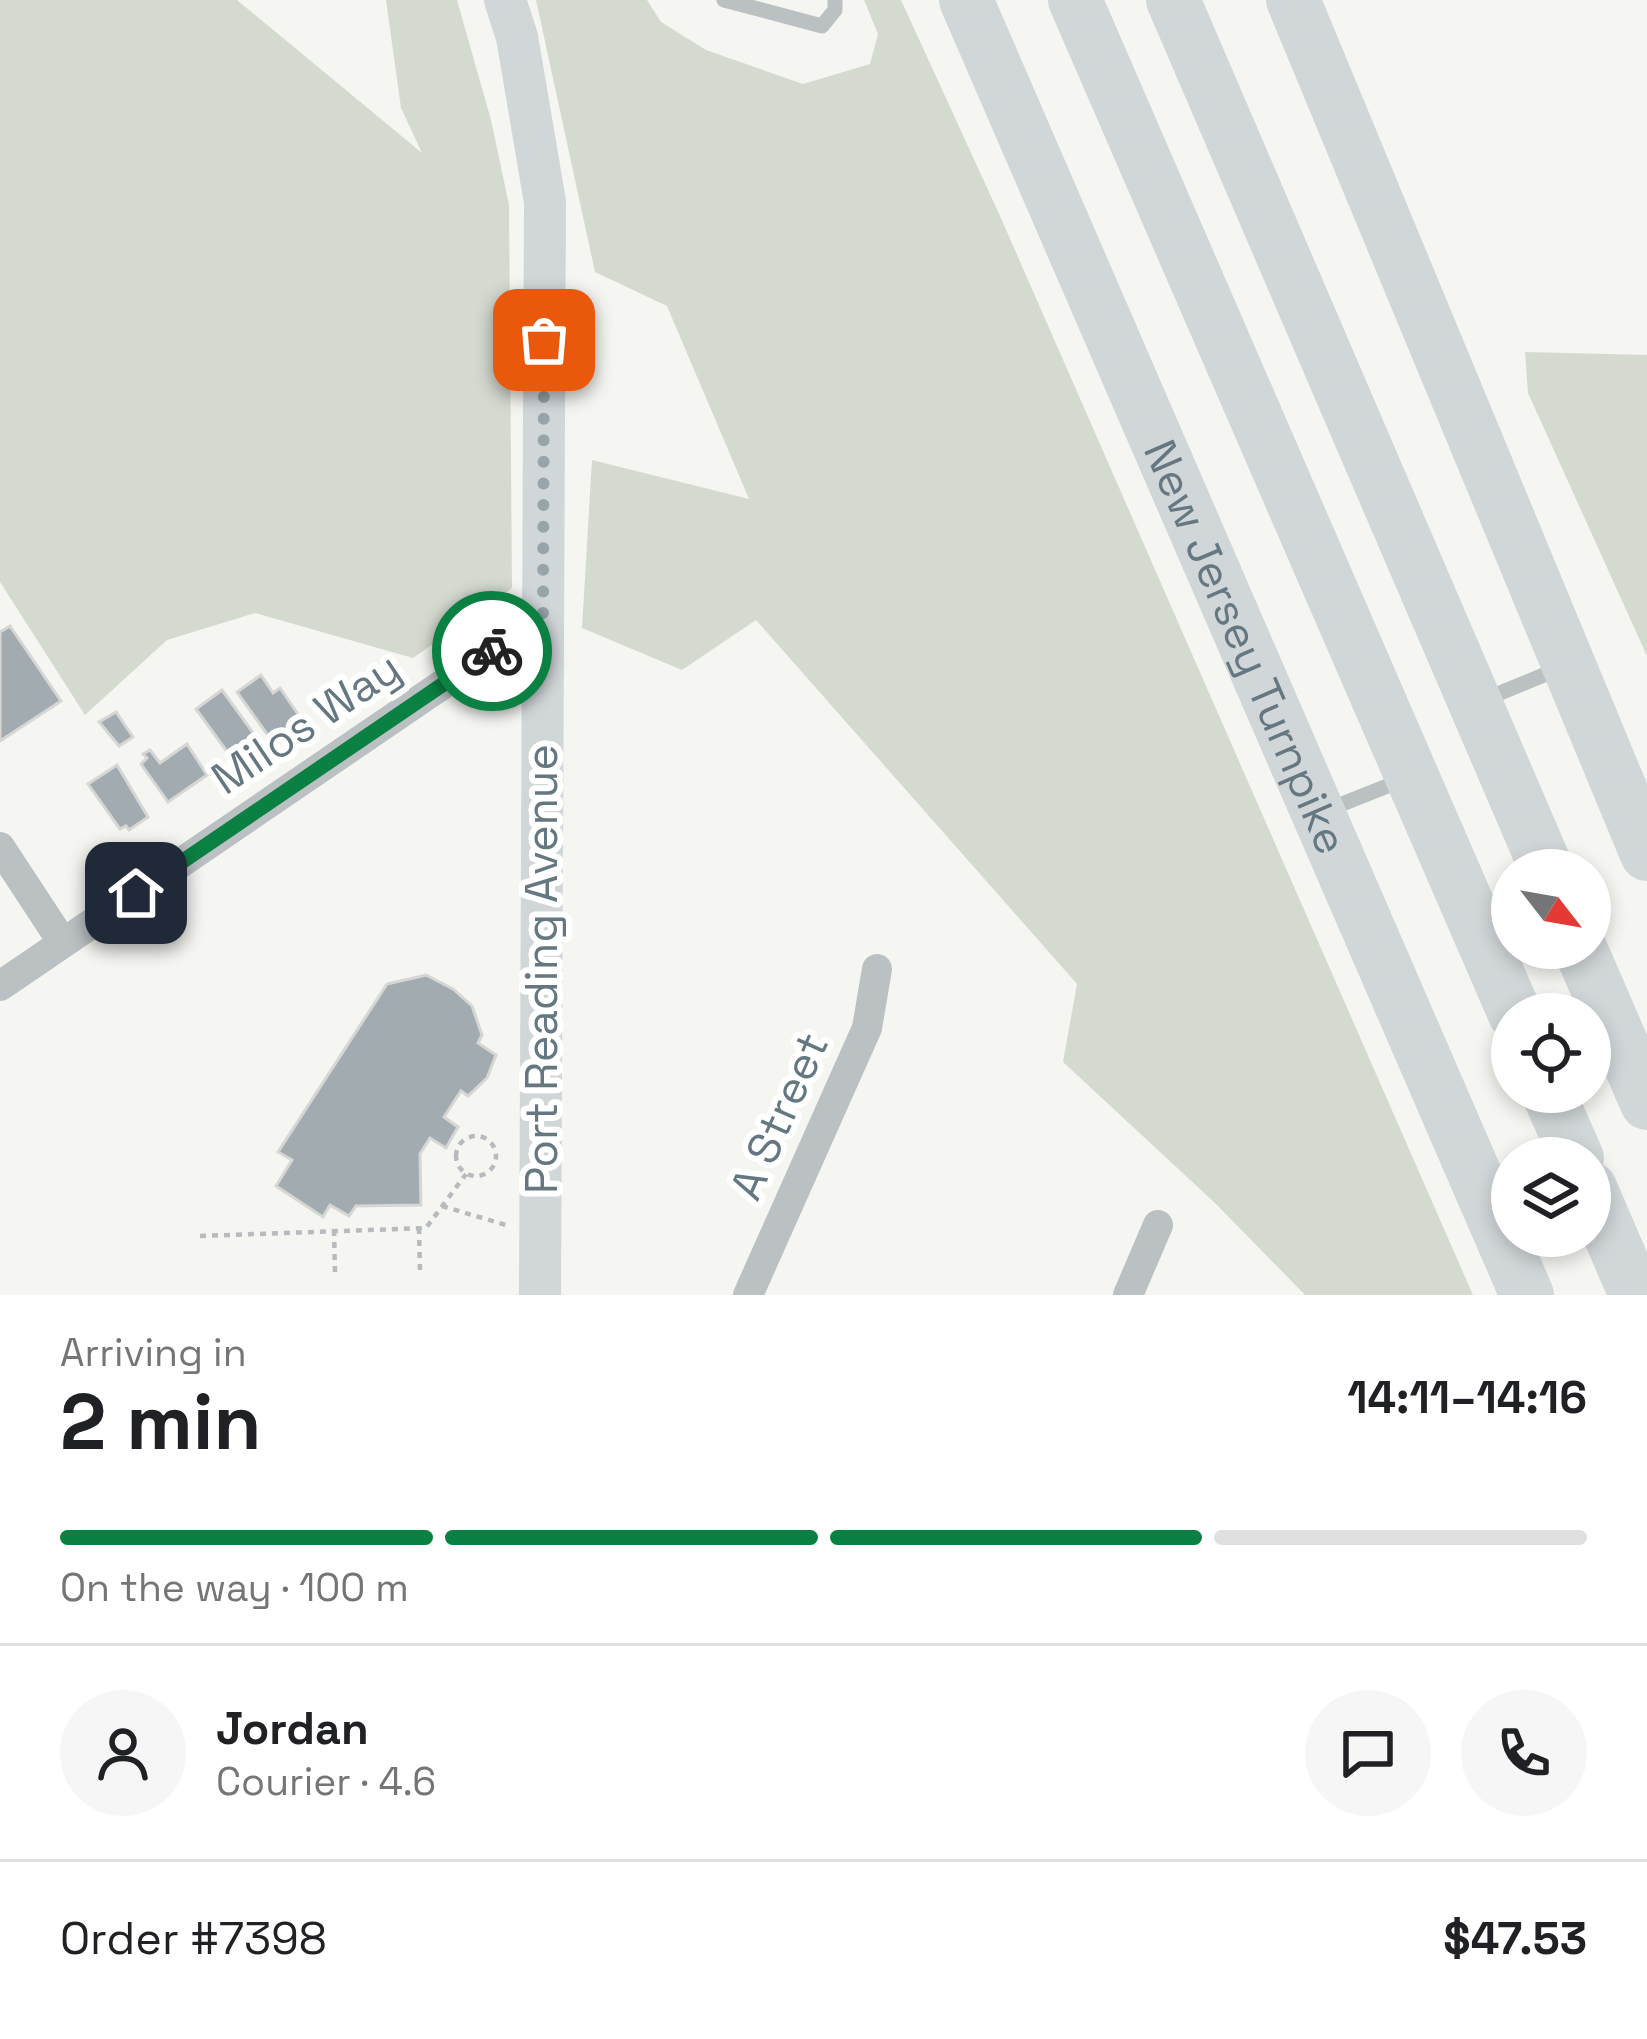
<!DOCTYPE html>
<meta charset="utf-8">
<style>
body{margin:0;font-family:"Space Grotesk",sans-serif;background:#f6f6f6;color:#202124;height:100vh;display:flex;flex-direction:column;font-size:45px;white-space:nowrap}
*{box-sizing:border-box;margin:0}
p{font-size:39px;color:#757577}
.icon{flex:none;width:66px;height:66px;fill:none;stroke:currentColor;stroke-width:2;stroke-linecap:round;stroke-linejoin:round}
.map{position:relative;height:1295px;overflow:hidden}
.sheet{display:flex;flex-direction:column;background:#fff;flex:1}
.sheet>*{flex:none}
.needle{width:78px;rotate:121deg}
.tools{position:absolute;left:1491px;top:849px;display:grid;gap:24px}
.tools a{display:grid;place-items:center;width:120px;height:120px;border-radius:50%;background:#fff;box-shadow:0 6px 18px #0003;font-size:60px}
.pin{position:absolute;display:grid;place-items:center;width:102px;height:102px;color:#fff;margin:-51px;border-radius:24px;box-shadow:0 6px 18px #0006}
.courier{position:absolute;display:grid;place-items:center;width:120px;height:120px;margin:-60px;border:9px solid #0b8043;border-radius:50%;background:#fff;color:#222;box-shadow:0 3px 15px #0007}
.headline em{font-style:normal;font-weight:700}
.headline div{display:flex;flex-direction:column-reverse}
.headline{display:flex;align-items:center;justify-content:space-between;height:204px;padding:0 60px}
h1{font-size:78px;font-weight:700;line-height:90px}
.bar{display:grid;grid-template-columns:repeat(4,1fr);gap:18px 12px;align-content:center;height:144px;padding:0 60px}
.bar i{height:15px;border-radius:9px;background:#e0e0e0}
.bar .selected{background:#0b8043}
.bar p{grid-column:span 4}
.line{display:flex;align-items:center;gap:30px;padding:0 60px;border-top:3px solid #e0e0e0}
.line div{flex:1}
.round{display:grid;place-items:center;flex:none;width:126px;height:126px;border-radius:63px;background:#f6f6f6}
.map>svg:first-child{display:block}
</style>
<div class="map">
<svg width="1647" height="1295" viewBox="0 0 1647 1295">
<rect width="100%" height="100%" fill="#f5f5f1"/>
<path fill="#d5dad1" d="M 0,0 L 237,0 L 422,153 L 401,108 L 386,0 L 457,0 L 491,120 L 509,205 L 512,588 L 413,658 L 255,613 L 167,640 L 85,715 L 0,582 Z
M 536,0 L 647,0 L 661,22 L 706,50 L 803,84 L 870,64 L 878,34 L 864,0 L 901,0 L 1000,216 L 1473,1295 L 1305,1295 L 1215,1203 L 1063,1062 L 1077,984 L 756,620 L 682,670 L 582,628 L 592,460 L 749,499 L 667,306 L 595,272 Z
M 1525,352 L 1647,355 L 1647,656 L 1528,393 Z"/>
<path fill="#a2acb0" stroke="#d6d6d4" stroke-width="3" d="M 10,626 L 61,701 L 0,741 L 0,632 Z
M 261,675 L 273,693 L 280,688 L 302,720 L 272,741 L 237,692 Z
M 222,690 L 262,745 L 236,764 L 196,709 Z
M 116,712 L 133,737 L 119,746 L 99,722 Z
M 187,744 L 207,775 L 168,802 L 141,764 L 147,758 L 143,754 L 150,750 L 160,763 Z
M 117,765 L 148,817 L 129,830 L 126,826 L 120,829 L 88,784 Z
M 426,975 L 453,989 L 472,1006 L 482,1035 L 478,1043 L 496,1055 L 487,1078 L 468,1096 L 461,1091 L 444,1117 L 458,1127 L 446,1148 L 430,1138 L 420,1154 L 421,1205 L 356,1206 L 349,1216 L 330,1205 L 323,1217 L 276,1186 L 292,1160 L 278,1152 L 387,984 Z"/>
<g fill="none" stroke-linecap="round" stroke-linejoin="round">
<path stroke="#b8bbbd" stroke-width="4.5" stroke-dasharray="6 6" stroke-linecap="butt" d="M456 1156a20 20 0 1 1 40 0a20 20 0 1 1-40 0Z
M 442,1206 L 506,1225
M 419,1228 L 420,1271
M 334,1230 L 335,1273
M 200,1236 L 426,1228 L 466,1174"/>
<path stroke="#bbc1c3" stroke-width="15" d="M 724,0 L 822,26 L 835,10 L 835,0
M 1483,700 L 1561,668
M 1327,810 L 1405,779"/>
<path stroke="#bbc1c3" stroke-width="30" d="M 0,847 L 63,943
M 0,986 L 543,616
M 748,1295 L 867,1028 L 877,969
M 1128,1295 L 1158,1225"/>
<path stroke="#d1d6d9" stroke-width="42" d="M 505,0 L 517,37 L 545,202 L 540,1295"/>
<g stroke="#d1d6d9" stroke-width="54">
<path id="s1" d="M 966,0 L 1527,1295"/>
<path d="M 1075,0 L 1515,1014"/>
<path d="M 1173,0 L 1547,870"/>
<path d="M 1293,0 L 1647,854"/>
<path d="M 1580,948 L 1647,1103"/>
<path d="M 1548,1092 L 1577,1158"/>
<path d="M 1590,1188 L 1636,1295"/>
</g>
</g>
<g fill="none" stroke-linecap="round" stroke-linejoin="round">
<path stroke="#97a4a8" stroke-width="12" stroke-dasharray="0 21.6" d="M 492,651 L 543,616 L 544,340"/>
<path stroke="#0b8043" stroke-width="15" d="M 136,893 L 492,651"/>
</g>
<g text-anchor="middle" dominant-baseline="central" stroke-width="12" stroke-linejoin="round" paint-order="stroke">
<g font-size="45" fill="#657881" stroke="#fff">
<text stroke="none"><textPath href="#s1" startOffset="705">New Jersey Turnpike</textPath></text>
<text transform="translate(306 723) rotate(-34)">Milos Way</text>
<text transform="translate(541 969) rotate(-90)">Port Reading Avenue</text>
<text transform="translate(779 1116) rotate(-66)">A Street</text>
</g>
</g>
</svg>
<div class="tools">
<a><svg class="needle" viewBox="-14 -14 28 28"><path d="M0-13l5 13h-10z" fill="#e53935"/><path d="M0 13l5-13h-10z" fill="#757577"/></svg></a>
<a><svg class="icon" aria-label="locate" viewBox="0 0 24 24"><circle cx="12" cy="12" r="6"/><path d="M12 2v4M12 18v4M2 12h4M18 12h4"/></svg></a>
<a><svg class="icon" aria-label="layers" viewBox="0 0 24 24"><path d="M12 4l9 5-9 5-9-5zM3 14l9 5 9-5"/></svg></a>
</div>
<div class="pin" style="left:544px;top:340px;background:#ea580c"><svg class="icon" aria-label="bag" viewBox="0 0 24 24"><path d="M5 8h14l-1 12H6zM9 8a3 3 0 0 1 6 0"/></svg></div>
<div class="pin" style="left:136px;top:893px;background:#1f2937"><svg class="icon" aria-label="home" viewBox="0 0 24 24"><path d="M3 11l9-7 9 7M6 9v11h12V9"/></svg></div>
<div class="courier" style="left:492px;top:651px"><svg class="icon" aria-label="bike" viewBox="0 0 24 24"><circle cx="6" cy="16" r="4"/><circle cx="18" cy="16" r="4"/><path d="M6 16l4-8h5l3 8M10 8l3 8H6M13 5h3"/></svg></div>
</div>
<section class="sheet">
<div class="headline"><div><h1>2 min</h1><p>Arriving in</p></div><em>14:11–14:16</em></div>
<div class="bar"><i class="selected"></i><i class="selected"></i><i class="selected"></i><i></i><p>On the way · 100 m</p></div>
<div class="line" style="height:216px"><a class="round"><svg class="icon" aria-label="person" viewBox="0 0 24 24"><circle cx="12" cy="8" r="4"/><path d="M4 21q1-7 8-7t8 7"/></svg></a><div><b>Jordan</b><p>Courier · 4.6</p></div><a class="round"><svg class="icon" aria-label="chat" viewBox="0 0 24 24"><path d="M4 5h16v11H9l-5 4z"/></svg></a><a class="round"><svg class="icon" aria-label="phone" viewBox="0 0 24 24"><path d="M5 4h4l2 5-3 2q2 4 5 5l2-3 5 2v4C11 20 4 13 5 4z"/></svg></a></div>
<div class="line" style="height:156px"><div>Order #7398</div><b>$47.53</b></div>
</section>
